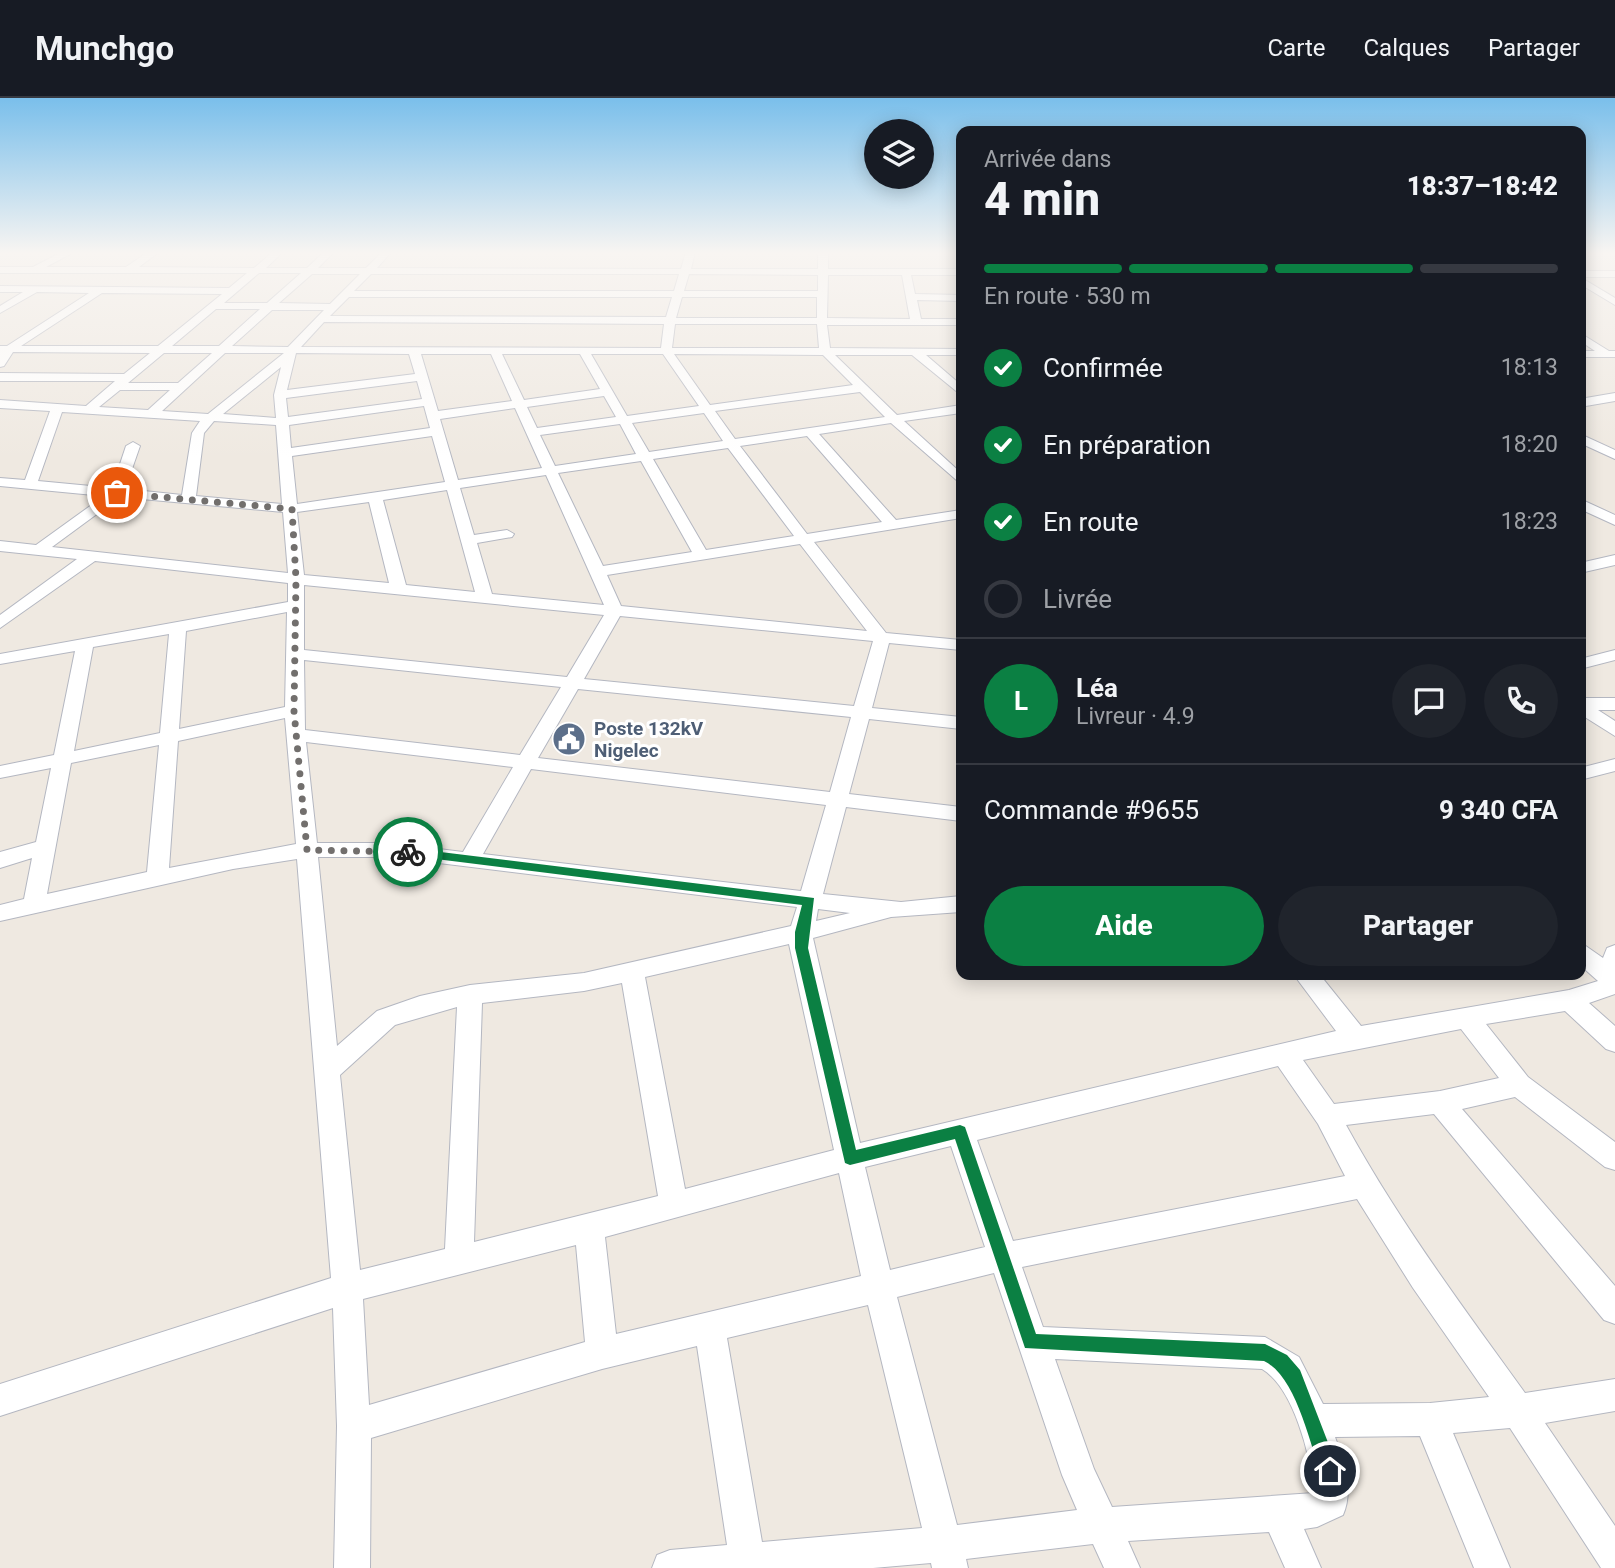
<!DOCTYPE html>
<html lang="fr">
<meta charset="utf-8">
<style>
body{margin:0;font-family:Roboto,sans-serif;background:#20242c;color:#f1f3f6;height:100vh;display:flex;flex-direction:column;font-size:26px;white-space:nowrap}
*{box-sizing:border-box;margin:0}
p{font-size:23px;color:#9ea1a6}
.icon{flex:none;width:38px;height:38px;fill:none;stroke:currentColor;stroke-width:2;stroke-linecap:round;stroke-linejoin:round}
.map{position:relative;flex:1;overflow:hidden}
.details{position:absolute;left:956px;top:28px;width:630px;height:854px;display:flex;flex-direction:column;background:#171b24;border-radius:14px;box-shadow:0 4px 18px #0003}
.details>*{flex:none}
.fabs{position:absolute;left:864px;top:21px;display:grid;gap:14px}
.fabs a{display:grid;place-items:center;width:70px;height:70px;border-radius:50%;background:#171b24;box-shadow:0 4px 18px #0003;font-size:35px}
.pin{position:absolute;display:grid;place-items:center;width:60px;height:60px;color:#fff;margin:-30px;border:4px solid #fff;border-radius:50%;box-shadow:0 2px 7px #0007}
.courier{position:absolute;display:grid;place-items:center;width:70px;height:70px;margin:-35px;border:5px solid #0b8043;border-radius:50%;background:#fff;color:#222;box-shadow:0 2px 9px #0007}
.headline em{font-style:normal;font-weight:800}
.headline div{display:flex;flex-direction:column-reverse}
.headline{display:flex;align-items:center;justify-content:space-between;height:119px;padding:0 28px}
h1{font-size:46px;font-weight:800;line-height:52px}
.bar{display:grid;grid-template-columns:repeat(4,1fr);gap:10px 7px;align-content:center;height:84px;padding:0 28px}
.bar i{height:9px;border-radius:5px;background:#363941}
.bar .selected{background:#0b8043}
.bar p{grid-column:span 4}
.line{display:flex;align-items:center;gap:18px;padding:0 28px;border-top:2px solid #363941}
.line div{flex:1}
.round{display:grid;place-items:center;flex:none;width:74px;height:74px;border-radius:37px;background:#20242c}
ol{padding:0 28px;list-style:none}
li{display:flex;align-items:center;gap:21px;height:77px}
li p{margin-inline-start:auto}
li .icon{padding:7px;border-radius:50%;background:#0b8043;color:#fff;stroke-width:4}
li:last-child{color:#9ea1a6}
li i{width:38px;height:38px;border:4px solid #363941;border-radius:50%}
.button{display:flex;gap:14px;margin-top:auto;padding:14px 28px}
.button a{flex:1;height:80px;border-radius:42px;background:#0b8043;color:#fff;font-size:28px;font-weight:800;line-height:80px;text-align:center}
.button a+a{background:#20242c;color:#f1f3f6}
header{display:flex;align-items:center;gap:42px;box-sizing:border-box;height:98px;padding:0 35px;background:#171b24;border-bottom:2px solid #363941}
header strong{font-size:33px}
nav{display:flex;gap:38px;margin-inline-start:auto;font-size:24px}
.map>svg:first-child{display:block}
</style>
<header>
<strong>Munchgo</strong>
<nav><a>Carte</a><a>Calques</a><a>Partager</a></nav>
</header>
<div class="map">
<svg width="1615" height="1470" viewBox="0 0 1615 1470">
<rect width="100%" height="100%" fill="#efe9e1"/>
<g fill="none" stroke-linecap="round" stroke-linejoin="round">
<defs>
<path id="minor" d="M 62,154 L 74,154 L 46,169 L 126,169 L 148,154 L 159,154 L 139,169 L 254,170 L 273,154 L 283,154 L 266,170 L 307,170 L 324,154 L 334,154 L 318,170 L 366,170 L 382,154 L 391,154 L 377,170 L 681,171 L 686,154 L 695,154 L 691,171 L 818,171 L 818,154 L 828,154 L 828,171 L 961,171 L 961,177 L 911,177 L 915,196 L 961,197 L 961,203 L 917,202 L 921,221 L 961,221 L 961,227 L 827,227 L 830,250 L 961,251 L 961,257 L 926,257 L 961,287 L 961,297 L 912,257 L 835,257 L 897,317 L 961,307 L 961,315 L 904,323 L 961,375 L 961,386 L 891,325 L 819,336 L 896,422 L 961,412 L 961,420 L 814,444 L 886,535 L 961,542 L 961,552 L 889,545 L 872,610 L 961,619 L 961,631 L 869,621 L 849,696 L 961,709 L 961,723 L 846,709 L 823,796 L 901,804 L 961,798 L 961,814 L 891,819 L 813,840 L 860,1045 L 1336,933 L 1294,877 L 1320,877 L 1361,928 L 1569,892 L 1598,883 L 1580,867 L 1580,844 L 1603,860 L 1607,850 L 1615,847 L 1615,896 L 1589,905 L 1615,928 L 1615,954 L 1606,951 L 1565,913 L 1486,926 L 1528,979 L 1615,1044 L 1615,1072 L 1605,1069 L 1515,999 L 1462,1011 L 1615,1188 L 1615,1226 L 1604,1222 L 1434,1016 L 1346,1027 C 1398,1122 1462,1208 1525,1295 L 1615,1281 L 1615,1313 L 1545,1325 L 1615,1428 L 1615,1470 L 1601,1470 L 1510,1330 L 1453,1335 L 1510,1470 L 1474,1470 L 1420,1338 L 1335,1339 C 1344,1364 1354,1392 1343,1417 L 1317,1429 L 1304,1431 L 1321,1470 L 1285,1470 L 1269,1434 L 1128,1443 L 1140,1470 L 1104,1470 L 1093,1446 L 966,1461 L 968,1470 L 932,1470 L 931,1465 L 873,1470 L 652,1470 L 657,1457 L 670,1452 L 727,1447 L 697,1248 L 602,1271 L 371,1340 L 370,1470 L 334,1470 L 337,1328 L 333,1210 L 0,1318 L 0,1286 L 331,1180 L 297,761 L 233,771 L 0,823 L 0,807 L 24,801 L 32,760 L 0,770 L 0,754 L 36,744 L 51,670 L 0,680 L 0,668 L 54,657 L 75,553 L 0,566 L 0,556 L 288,504 L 288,485 L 95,463 L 0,530 L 0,517 L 77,461 L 0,453 L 0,443 L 36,447 L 104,398 L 0,388 L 0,380 L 25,382 L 50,313 L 0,310 L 0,302 L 86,308 L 115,283 L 0,283 L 0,275 L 124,276 L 150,255 L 13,254 L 4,268 L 0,269 L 0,248 L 7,248 L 89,195 L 37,194 L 0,215 L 0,208 L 23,194 L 0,194 L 0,188 L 229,190 L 247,175 L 0,175 L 0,169 L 33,169 ZM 259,175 L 301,175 L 267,205 L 224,205 ZM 312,176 L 360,176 L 330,206 L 279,205 ZM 371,176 L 679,176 L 674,193 L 354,193 ZM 689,176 L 818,177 L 818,193 L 684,193 ZM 828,177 L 902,177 L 910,221 L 827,220 ZM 102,195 L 222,196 L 158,248 L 21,248 ZM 349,199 L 672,199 L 666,219 L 330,218 ZM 682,199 L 817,199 L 817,220 L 676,220 ZM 216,211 L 260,211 L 219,248 L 172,248 ZM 272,212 L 324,212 L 288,249 L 232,248 ZM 324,224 L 664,226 L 661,250 L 301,249 ZM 675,226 L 817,226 L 819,250 L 672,250 ZM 164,255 L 212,255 L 178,285 L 128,285 ZM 225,255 L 284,255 L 208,316 L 162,313 ZM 296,255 L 409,256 L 415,276 L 287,292 ZM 421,256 L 491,256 L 512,303 L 438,313 ZM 502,256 L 580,256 L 600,291 L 524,302 ZM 591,256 L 663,256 L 699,308 L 627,318 ZM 674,256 L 823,257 L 853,287 L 710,307 ZM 281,269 L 274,297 L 276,320 L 223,316 ZM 417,283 L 422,301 L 288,319 L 286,300 ZM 120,292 L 170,292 L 148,312 L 99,309 ZM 860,294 L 885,319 L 735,341 L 715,313 ZM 604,298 L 616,319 L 537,330 L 527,309 ZM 424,308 L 430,330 L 291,350 L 289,327 ZM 515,310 L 542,370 L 458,382 L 440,321 ZM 62,314 L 200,323 L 192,335 L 182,397 L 125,391 L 140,348 L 133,344 L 126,348 L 112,390 L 38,383 ZM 704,315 L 723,343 L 649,354 L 632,325 ZM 214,323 L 276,327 L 282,406 L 196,398 L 204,335 ZM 620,326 L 636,356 L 555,368 L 540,337 ZM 432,338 L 445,384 L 297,406 L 292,358 ZM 807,338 L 882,424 L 807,436 L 740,348 ZM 728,350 L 794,438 L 706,452 L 653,361 ZM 641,363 L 692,454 L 603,468 L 558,375 ZM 546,377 L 604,507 L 492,496 L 477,445 L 512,439 L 514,436 L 507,432 L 474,437 L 460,390 ZM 447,392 L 475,494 L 406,487 L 383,402 ZM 120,399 L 283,414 L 288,475 L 52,449 ZM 369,404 L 389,485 L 304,477 L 297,414 ZM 800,446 L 867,533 L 621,508 L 607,477 ZM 304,487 L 604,517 L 567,579 L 304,552 ZM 287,514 L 285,609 L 179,631 L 186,533 ZM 620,518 L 873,543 L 854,608 L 584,581 ZM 169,536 L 160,635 L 74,653 L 93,549 ZM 304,562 L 561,589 L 520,657 L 305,632 ZM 578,591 L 851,619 L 830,694 L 538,660 ZM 285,620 L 296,746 L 169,770 L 178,643 ZM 306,644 L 513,669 L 463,754 L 390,745 L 317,745 ZM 159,647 L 147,774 L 47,796 L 71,665 ZM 531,671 L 826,707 L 801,793 L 483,756 ZM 318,759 L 390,759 L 797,809 L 791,828 L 584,875 L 470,887 L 420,898 L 377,913 L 337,948 ZM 818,811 L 850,815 L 816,823 ZM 789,846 L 834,1052 L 685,1091 L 645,879 ZM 622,885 L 658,1098 L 474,1144 L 482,905 L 584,893 ZM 457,909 L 445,1151 L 360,1172 L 340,977 L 395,927 ZM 1461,931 L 1499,980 L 1440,993 L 1334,1006 L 1303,962 ZM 1278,968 L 1318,1026 L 1345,1078 L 1013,1143 L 977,1042 ZM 951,1048 L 985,1149 L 890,1172 L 865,1069 ZM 839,1075 L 861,1178 L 616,1236 L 605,1139 ZM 1357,1101 L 1413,1190 L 1489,1299 L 1430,1305 L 1323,1306 L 1299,1259 L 1265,1239 L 1043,1229 L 1022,1169 ZM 576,1147 L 585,1244 L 369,1307 L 363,1201 ZM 994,1175 L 1062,1377 L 1077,1412 L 957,1427 L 897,1199 ZM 868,1207 L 922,1430 L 762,1444 L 727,1240 ZM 1055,1261 L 1262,1271 C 1294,1290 1311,1359 1314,1395 L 1112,1409 L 1094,1371 Z
M 1580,173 L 1615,173 L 1615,179 L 1580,179 Z
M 1580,179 L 1615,200 L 1615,207 L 1580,186 Z
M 1580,235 L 1609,253 L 1615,253 L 1615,259 L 1580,259 L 1580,253 L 1595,253 L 1580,243 Z
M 1615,295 L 1615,303 L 1580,309 L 1580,301 Z
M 1580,336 L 1615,352 L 1615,361 L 1580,345 Z
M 1580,401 L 1615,417 L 1615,427 L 1580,411 Z
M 1615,457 L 1615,467 L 1580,475 L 1580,465 Z
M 1615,552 L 1615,562 L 1580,571 L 1580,561 Z
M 1580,600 L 1615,600 L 1615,612 L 1598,612 L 1615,623 L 1615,638 L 1580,616 Z
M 1615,661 L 1615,673 L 1580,682 L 1580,670 Z"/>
</defs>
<use href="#minor" stroke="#b4b7c1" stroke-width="2"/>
<use href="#minor" fill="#fff" fill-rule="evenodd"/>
</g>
<linearGradient id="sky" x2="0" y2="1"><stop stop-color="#7abfeb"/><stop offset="0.43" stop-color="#f8f5f2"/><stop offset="1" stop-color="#f8f5f2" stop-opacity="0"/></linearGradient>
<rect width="1615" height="360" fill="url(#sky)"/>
<path fill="#0b8043" d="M 408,750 L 814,800 L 808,850 L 856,1052 L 960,1027 L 965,1029 L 1036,1236 L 1265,1246 L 1287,1257 L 1300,1272 L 1339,1373 L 1336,1380 L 1330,1382 L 1323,1380 C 1309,1346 1297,1279 1264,1263 L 1025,1250 L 955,1041 L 850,1067 L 845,1065 L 795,850 L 795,834 L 802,807 L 404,757 L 404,751 Z"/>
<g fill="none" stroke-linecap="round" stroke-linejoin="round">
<path stroke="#726f6d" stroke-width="7" stroke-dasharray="0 12.6" d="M 117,395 L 292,411 L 296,481 L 294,613 L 307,752 L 408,754"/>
</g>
<defs>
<symbol id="civic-disc" viewBox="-11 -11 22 22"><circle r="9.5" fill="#5c6f8a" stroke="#fff"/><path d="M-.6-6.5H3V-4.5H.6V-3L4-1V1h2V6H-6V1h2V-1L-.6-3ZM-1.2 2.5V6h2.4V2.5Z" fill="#fff"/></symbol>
</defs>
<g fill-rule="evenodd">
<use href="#civic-disc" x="550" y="622" width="38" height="38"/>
</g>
<g text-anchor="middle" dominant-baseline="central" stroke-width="6" stroke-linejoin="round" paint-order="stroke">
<g font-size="19" font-weight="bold" fill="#4e5e75" stroke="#fff" text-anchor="start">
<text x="594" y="630">Poste 132kV<tspan x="594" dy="22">Nigelec</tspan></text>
</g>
</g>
</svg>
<div class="fabs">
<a><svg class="icon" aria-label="layers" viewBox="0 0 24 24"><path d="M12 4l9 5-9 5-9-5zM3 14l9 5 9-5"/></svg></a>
</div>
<div class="pin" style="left:117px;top:395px;background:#ea580c"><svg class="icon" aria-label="bag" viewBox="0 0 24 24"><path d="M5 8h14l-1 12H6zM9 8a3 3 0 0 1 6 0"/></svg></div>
<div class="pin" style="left:1330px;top:1373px;background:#1f2937"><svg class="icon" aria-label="home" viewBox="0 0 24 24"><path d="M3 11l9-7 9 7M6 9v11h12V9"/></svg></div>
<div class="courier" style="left:408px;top:754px"><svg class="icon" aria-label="bike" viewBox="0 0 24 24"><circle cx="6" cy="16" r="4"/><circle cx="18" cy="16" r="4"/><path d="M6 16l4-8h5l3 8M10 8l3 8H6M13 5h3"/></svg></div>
<section class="details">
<div class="headline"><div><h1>4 min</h1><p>Arrivée dans</p></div><em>18:37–18:42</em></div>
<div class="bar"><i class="selected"></i><i class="selected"></i><i class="selected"></i><i></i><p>En route · 530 m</p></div>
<ol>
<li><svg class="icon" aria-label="check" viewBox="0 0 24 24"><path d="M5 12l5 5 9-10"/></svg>Confirmée<p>18:13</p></li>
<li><svg class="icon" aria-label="check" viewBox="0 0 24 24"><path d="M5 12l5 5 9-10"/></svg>En préparation<p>18:20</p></li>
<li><svg class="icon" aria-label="check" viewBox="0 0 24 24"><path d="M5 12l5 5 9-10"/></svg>En route<p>18:23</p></li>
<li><i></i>Livrée</li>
</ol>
<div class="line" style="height:126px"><b class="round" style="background:#0b8043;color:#fff">L</b><div><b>Léa</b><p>Livreur · 4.9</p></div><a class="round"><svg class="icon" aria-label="chat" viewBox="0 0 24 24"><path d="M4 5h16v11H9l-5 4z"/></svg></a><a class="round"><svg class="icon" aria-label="phone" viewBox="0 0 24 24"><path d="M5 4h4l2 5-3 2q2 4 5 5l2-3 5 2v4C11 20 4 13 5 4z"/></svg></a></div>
<div class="line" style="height:91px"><div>Commande #9655</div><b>9 340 CFA</b></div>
<div class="button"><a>Aide</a><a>Partager</a></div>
</section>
</div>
